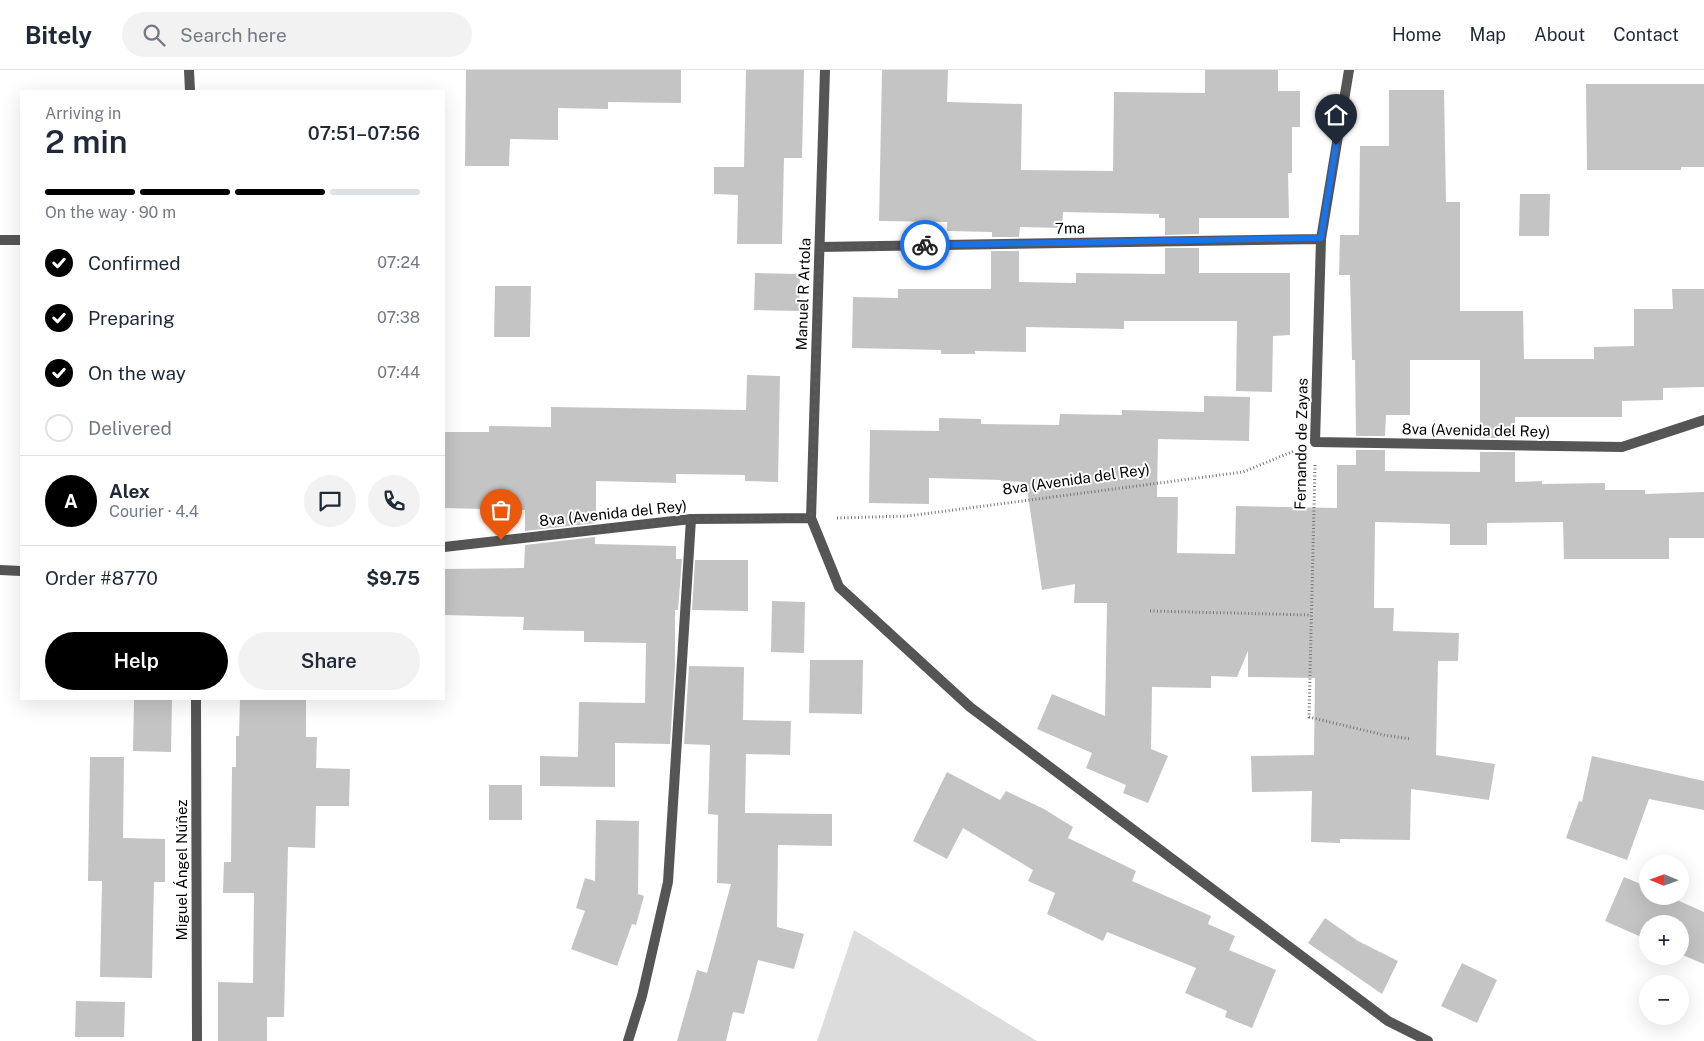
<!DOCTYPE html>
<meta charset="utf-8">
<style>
body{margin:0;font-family:"Public Sans",sans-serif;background:#f2f2f3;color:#1f2937;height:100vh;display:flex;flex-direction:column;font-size:19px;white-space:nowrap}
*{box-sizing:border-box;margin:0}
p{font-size:16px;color:#747a83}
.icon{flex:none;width:28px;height:28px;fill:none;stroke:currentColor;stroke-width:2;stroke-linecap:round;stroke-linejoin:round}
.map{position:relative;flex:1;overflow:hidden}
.side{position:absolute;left:20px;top:20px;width:425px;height:610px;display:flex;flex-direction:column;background:#fff;border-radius:0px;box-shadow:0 5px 20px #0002}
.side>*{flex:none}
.needle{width:32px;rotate:271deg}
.controls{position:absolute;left:1639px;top:785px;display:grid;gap:10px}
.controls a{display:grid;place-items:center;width:50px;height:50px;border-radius:50%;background:#fff;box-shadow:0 5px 20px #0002;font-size:25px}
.pin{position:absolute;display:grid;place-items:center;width:42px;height:42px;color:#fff;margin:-51px -21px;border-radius:50% 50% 50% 0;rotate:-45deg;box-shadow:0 0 5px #0007}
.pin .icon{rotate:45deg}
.courier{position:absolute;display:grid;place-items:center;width:50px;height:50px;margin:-25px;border:4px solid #1a73e8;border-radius:50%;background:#fff;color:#222;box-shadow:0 1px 6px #0007}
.head em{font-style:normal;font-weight:600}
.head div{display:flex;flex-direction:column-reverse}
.head{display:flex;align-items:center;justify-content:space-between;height:85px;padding:0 25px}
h1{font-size:32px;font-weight:600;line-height:38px}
.bar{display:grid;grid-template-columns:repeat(4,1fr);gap:8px 5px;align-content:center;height:60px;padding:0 25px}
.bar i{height:6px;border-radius:4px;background:#e0e1e3}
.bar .active{background:#000}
.bar p{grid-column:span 4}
.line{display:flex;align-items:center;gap:12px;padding:0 25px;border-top:1px solid #e0e1e3}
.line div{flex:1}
.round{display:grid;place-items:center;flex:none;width:52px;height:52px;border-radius:26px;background:#f2f2f3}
ol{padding:0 25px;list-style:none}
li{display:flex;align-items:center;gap:15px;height:55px}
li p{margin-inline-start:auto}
li .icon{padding:5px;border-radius:50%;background:#000;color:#fff;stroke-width:4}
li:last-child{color:#747a83}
li i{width:28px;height:28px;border:2px solid #e0e1e3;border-radius:50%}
.primary-button{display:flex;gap:10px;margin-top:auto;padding:10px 25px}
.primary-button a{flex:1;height:58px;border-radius:30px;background:#000;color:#fff;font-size:20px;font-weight:600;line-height:58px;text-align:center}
.primary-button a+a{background:#f2f2f3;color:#1f2937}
header{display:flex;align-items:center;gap:30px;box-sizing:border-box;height:70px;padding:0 25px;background:#fff;border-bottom:1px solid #e0e1e3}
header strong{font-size:24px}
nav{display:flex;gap:28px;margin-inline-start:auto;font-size:18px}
.search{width:350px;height:45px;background:#f2f2f3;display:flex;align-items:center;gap:12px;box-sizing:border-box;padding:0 18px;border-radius:28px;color:#747a83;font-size:19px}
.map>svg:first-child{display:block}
</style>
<header>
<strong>Bitely</strong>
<div class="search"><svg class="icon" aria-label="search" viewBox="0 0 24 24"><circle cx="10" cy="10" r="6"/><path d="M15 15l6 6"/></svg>Search here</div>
<nav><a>Home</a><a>Map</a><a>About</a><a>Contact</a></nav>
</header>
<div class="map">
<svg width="1704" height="971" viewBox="0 0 1704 971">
<rect width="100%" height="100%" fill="#fff"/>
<path fill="#dcdcdc" d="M 854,860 L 1037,971 L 817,971 Z"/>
<path fill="#c4c4c4" d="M 466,0 L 681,0 L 681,33 L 608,32 L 608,39 L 558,38 L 558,70 L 510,69 L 509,96 L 465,96 Z
M 746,0 L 804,0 L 802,88 L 784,88 L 782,174 L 737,174 L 738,125 L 714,124 L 714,97 L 744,97 Z
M 882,0 L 948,0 L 947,32 L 1022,34 L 1021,100 L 1113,101 L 1114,22 L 1205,23 L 1205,0 L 1278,0 L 1278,21 L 1300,21 L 1300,57 L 1292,57 L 1292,103 L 1288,103 L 1289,148 L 1199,148 L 1199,164 L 1165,165 L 1165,148 L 1159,148 L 1159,144 L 1063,142 L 1062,158 L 1020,157 L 1019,167 L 992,167 L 992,162 L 947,161 L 947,152 L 879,151 Z
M 1586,14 L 1704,14 L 1704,97 L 1681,97 L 1681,100 L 1587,100 Z
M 1389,20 L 1444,20 L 1446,132 L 1460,132 L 1460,241 L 1523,241 L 1524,289 L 1594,289 L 1594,277 L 1634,276 L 1634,239 L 1673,239 L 1672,219 L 1704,219 L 1704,317 L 1663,318 L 1663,330 L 1622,331 L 1622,347 L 1515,347 L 1515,368 L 1480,368 L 1480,290 L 1410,290 L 1410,345 L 1386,345 L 1385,366 L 1356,366 L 1355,290 L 1352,290 L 1350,205 L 1339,205 L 1340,165 L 1359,165 L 1360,76 L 1389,76 Z
M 1520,124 L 1550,124 L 1549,166 L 1519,166 Z
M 1165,178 L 1199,178 L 1199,203 L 1290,203 L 1290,265 L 1273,266 L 1272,322 L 1236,321 L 1237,251 L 1124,251 L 1124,259 L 1026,257 L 1026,282 L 975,281 L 975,284 L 941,284 L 941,280 L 852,278 L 853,227 L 898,228 L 898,219 L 991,219 L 991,181 L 1019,181 L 1019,212 L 1076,213 L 1076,203 L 1165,204 Z
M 755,203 L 800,204 L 799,241 L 754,240 Z
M 495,216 L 531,216 L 530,267 L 494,267 Z
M 747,305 L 780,306 L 778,412 L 745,411 L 745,405 L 676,404 L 676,413 L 596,411 L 596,453 L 525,461 L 525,440 L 444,438 L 444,362 L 489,362 L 489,356 L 551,357 L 551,337 L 746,340 Z
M 1204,326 L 1250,327 L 1249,371 L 1158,369 L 1157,427 L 1178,427 L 1177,483 L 1235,484 L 1236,436 L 1337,438 L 1337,395 L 1356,395 L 1356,380 L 1385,380 L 1385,401 L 1480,402 L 1480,382 L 1515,382 L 1515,412 L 1542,411 L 1542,414 L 1605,413 L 1605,420 L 1645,420 L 1645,424 L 1704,422 L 1704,468 L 1669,468 L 1669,489 L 1564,489 L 1563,452 L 1487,453 L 1487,475 L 1450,475 L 1450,454 L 1375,452 L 1374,538 L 1394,538 L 1393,561 L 1459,563 L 1458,591 L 1438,591 L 1436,685 L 1495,694 L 1489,730 L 1411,719 L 1410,770 L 1340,769 L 1340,773 L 1311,772 L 1312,721 L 1252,722 L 1251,686 L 1314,685 L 1315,608 L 1248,607 L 1248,581 L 1237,607 L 1211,606 L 1211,618 L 1152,617 L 1151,679 L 1168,686 L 1148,733 L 1123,723 L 1126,715 L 1086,698 L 1092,683 L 1037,659 L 1052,624 L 1105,646 L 1107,533 L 1074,533 L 1075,514 L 1042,520 L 1026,412 L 1001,411 L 1001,410 L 929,408 L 929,434 L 869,433 L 870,360 L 939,361 L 939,348 L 981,349 L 981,354 L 1059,355 L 1060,344 L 1122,345 L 1122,340 L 1204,342 Z
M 595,467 L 595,474 L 676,476 L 676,489 L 682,489 L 678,540 L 675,540 L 675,596 L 670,674 L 615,673 L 615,717 L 540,716 L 540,686 L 578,687 L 579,632 L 645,633 L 646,573 L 584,572 L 584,561 L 523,560 L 524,547 L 444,545 L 444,499 L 524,498 L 525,475 Z
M 695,490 L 748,490 L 748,541 L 692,540 Z
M 772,531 L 805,532 L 804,583 L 771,582 Z
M 810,590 L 863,590 L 862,644 L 809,643 Z
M 689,596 L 744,597 L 743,650 L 791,651 L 790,685 L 746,684 L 745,743 L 832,744 L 832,776 L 778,775 L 777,857 L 804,864 L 794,899 L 758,890 L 744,944 L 733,942 L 726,971 L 677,971 L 697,900 L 707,903 L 731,814 L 717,813 L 718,745 L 708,744 L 710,675 L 684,674 Z
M 134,629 L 172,629 L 171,682 L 133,681 Z
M 240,629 L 306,629 L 306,667 L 317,667 L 316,698 L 350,699 L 349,736 L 316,736 L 315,778 L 288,777 L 284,947 L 267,947 L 267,971 L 218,971 L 218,912 L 253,913 L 254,823 L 223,823 L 224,792 L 231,792 L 232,697 L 236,697 L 236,666 L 239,666 Z
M 1592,686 L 1704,711 L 1704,740 L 1649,729 L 1627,790 L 1566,768 L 1579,731 L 1582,732 Z
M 90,687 L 124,687 L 123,768 L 165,769 L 165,812 L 154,812 L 152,908 L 100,907 L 102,811 L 88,811 Z
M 947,702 L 1000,730 L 1006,721 L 1044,739 L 1073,757 L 1068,768 L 1136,801 L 1132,811 L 1211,846 L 1208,854 L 1235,866 L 1229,880 L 1276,900 L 1252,958 L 1225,947 L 1227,941 L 1185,923 L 1196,898 L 1107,862 L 1103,871 L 1047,844 L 1055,823 L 1028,811 L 1033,800 L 963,758 L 947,789 L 913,771 Z
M 489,715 L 522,715 L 522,750 L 489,750 Z
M 596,750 L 639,751 L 638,824 L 644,826 L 636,855 L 632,854 L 617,896 L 571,879 L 585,841 L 576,838 L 585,808 L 595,811 Z
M 1624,807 L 1648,817 L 1648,826 L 1668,826 L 1704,842 L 1704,894 L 1680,884 L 1680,854 L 1648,854 L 1648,870 L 1605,851 Z
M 1325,848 L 1358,871 L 1398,891 L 1382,924 L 1308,873 Z
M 1462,893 L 1497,910 L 1477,953 L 1441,936 Z
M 76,931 L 125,932 L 124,967 L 75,967 Z"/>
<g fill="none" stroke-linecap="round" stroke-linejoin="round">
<path stroke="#777" stroke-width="3" stroke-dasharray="1 2.5" stroke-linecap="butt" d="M 1315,395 L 1309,647 L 1384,665 L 1411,669
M 837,448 L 908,446 L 1243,402 L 1294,381
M 1150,541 L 1311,545"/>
<path stroke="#555" stroke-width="10" d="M 189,0 L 190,21
M 825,0 L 811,448 L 839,517 L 970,637 L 1388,951 L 1428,971
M 1349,0 L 1321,169 L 1315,372 L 1622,377 L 1704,350
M 0,170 L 21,170
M 820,177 L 1321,169
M 444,477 L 691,449 L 811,448
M 0,500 L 21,501
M 196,629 L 197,971
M 628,971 L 642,926 L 668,812 L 691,449"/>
</g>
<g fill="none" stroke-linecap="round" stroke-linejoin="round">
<path stroke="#595959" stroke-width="5" stroke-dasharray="0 9" d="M 501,470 L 691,449 L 811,448 L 820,177 L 925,175"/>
<path stroke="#1a73e8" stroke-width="6" d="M 925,175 L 1321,168 L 1336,75"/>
</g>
<g text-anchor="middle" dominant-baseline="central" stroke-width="4" stroke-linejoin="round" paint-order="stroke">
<g font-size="15" fill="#000" stroke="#fff">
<text transform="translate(1070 158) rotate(-1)">7ma</text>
<text transform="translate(803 224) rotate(-88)">Manuel R Artola</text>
<text transform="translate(1476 360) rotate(1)">8va (Avenida del Rey)</text>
<text transform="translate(1301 374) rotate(-89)">Fernando de Zayas</text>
<text transform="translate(1076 409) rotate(-8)">8va (Avenida del Rey)</text>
<text transform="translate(613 443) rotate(-6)">8va (Avenida del Rey)</text>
<text transform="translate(181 800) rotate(-90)">Miguel Ángel Núñez</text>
</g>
</g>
</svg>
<div class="controls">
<a><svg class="needle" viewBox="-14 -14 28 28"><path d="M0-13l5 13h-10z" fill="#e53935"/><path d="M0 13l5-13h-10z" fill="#747a83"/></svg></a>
<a>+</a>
<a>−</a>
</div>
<div class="pin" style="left:501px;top:470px;background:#ea580c"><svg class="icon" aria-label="bag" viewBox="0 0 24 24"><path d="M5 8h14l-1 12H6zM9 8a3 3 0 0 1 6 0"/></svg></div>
<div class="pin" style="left:1336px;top:75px;background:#1f2937"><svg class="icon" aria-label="home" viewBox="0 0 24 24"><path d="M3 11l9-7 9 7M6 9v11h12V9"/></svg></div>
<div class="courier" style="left:925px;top:175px"><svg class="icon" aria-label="bike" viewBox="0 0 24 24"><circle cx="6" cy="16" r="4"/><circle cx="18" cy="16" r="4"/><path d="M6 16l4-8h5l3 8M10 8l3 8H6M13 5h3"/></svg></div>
<section class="side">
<div class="head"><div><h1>2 min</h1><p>Arriving in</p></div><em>07:51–07:56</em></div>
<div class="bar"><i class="active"></i><i class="active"></i><i class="active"></i><i></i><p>On the way · 90 m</p></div>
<ol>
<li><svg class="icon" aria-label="check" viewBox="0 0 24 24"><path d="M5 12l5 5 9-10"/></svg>Confirmed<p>07:24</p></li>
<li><svg class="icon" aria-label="check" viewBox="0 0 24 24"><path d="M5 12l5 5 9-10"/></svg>Preparing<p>07:38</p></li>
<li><svg class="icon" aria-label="check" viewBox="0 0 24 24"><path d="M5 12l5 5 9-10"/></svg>On the way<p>07:44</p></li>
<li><i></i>Delivered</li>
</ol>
<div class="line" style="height:90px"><b class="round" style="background:#000;color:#fff">A</b><div><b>Alex</b><p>Courier · 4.4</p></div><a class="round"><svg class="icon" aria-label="chat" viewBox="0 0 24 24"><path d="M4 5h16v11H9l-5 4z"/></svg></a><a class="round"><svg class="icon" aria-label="phone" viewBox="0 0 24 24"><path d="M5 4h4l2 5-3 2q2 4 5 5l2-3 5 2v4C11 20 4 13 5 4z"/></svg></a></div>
<div class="line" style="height:65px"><div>Order #8770</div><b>$9.75</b></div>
<div class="primary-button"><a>Help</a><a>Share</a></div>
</section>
</div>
